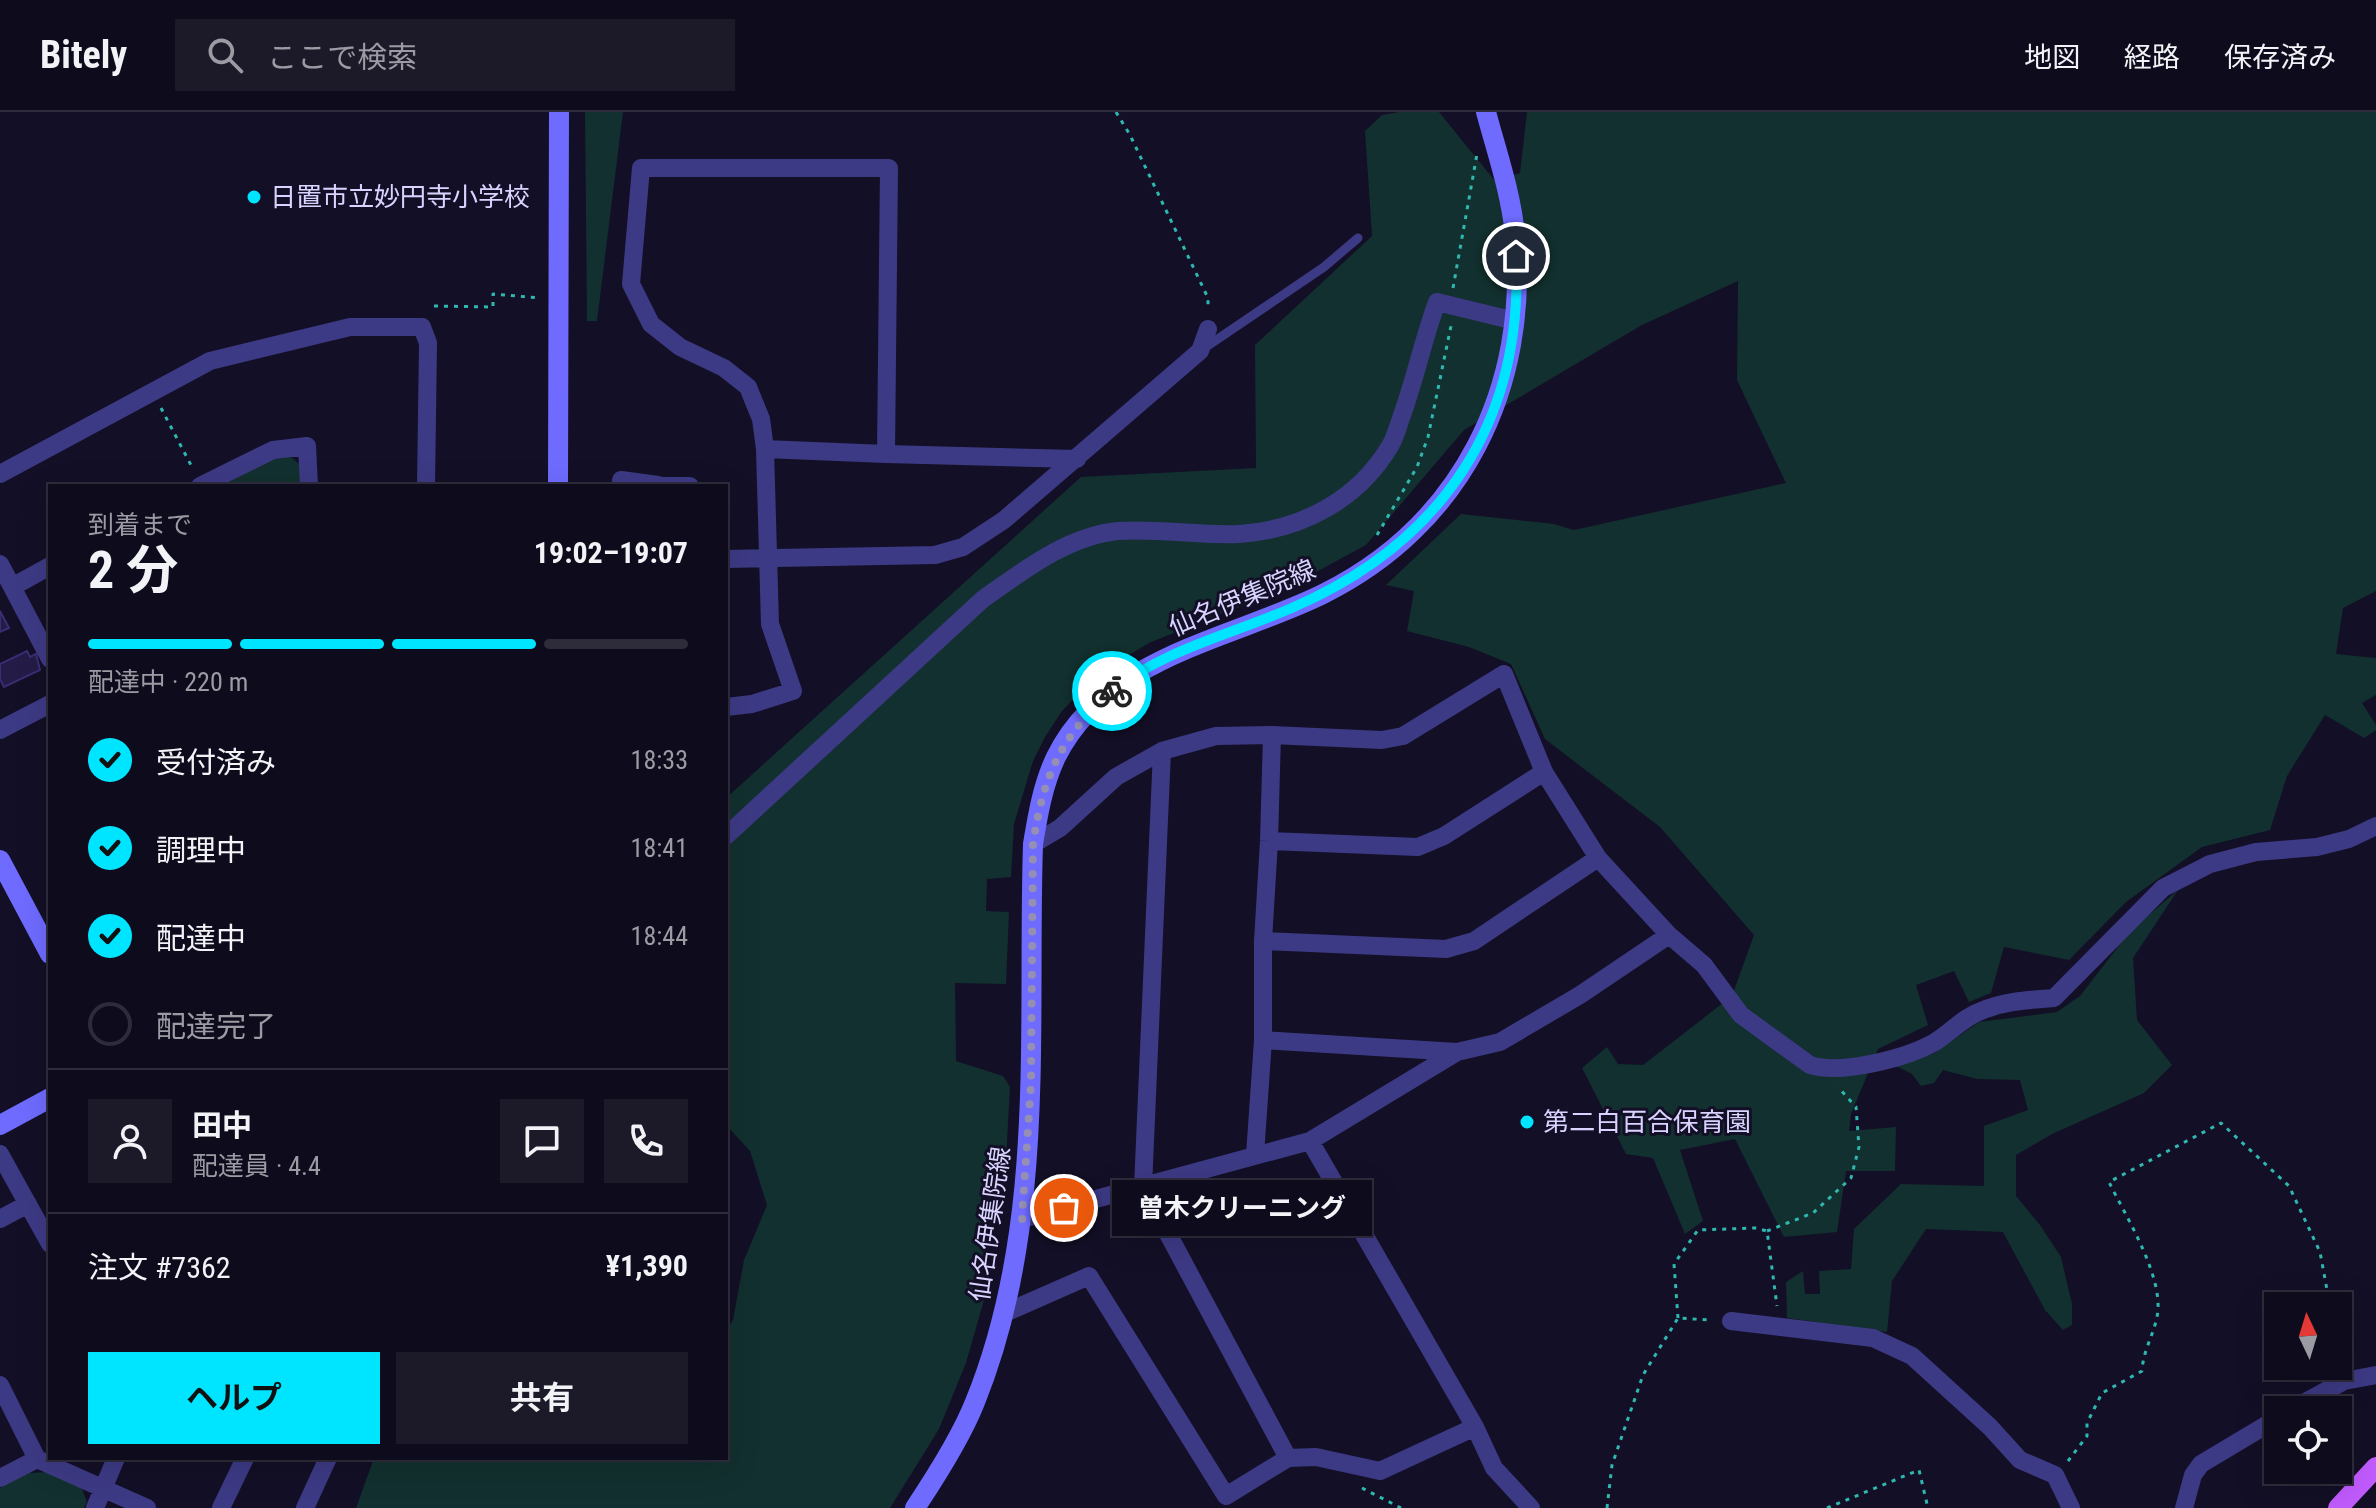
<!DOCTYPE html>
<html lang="ja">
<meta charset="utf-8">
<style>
body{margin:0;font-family:"Roboto Condensed","Noto Sans JP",sans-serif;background:#1c1929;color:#f1f3f6;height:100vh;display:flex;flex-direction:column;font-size:30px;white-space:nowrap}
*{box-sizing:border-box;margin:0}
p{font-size:26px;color:#9b9ba3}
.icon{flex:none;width:44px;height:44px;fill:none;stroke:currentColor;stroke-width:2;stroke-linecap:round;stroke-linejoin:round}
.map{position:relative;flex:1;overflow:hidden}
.sheet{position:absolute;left:48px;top:372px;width:680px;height:976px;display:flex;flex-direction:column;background:#0e0b1c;border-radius:0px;box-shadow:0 8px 32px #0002,0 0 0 2px #2e2b3b}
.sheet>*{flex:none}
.needle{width:52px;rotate:356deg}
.tools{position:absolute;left:2264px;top:1180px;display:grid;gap:16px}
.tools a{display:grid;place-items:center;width:88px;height:88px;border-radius:0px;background:#0e0b1c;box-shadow:0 8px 32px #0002,0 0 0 2px #2e2b3b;font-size:40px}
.pin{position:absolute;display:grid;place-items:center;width:68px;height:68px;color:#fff;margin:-34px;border:4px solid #fff;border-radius:50%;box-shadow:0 2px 8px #0007}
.courier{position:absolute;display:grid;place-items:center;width:80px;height:80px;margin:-40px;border:6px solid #00e5ff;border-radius:50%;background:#fff;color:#222;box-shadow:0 2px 10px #0007}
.bubble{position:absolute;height:56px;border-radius:0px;background:#0e0b1c;box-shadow:0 8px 32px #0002,0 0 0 2px #2e2b3b;font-size:26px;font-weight:700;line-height:56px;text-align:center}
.headline em{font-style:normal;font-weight:700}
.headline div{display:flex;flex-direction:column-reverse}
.headline{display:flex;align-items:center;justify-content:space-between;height:136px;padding:0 40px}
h1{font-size:52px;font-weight:700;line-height:60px}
.bar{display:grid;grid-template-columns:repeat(4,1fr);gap:12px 8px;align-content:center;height:96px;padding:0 40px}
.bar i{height:10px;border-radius:6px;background:#2e2b3b}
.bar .current{background:#00e5ff}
.bar p{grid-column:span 4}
.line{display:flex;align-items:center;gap:20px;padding:0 40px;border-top:2px solid #2e2b3b}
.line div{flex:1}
.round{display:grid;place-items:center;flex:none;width:84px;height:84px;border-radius:0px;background:#1c1929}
ol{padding:0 40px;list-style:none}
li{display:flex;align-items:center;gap:24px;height:88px}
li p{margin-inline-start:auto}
li .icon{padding:8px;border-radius:50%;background:#00e5ff;color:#111;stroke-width:4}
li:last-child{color:#9b9ba3}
li i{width:44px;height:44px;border:4px solid #2e2b3b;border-radius:50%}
.button{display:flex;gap:16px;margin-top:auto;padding:16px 40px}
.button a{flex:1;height:92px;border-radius:0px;background:#00e5ff;color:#111;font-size:32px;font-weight:700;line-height:92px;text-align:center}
.button a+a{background:#1c1929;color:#f1f3f6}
header{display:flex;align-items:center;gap:48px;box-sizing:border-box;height:112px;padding:0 40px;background:#0e0b1c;border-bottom:2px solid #2e2b3b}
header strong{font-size:38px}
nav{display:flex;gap:44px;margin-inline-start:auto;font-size:28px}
.search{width:560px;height:72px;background:#1c1929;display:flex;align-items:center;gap:20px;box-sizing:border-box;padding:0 28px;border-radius:0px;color:#9b9ba3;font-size:30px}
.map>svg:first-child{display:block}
</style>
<header>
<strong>Bitely</strong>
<div class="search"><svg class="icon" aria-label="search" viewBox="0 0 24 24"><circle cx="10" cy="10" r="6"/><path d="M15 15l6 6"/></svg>ここで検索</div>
<nav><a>地図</a><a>経路</a><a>保存済み</a></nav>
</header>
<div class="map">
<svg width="2376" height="1396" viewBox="0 0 2376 1396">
<rect width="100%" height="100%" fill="#130f26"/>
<path fill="#12302f" d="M 585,0 L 623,0 L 597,209 L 587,209 Z
M 1399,0 L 1439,0 L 1495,69 L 1520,61 L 1527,0 L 2376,0 L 2376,479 L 2343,496 L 2336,542 L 2376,546 L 2376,583 L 2362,591 L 2376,613 L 2376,618 L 2364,626 L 2325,603 L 2287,664 L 2270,718 L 2202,735 L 2126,790 L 2069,848 L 2004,835 L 1991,881 L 1969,890 L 1954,859 L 1916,873 L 1928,913 L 1878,937 L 1851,1002 L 1849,1019 L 1896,1015 L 1895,1059 L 1846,1059 L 1837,1120 L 1784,1125 L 1735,1027 L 1680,1038 L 1703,1109 L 1685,1122 L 1653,1046 L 1626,1042 L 1582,956 L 1607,935 L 1618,952 L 1643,953 L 1732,884 L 1754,823 L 1660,715 L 1545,627 L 1511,552 L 1469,535 L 1407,519 L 1414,479 L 1386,473 L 1461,402 L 1554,412 L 1574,418 L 1786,371 L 1737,268 L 1738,169 L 1642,213 L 1464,318 L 1366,433 L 1283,478 L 1151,530 L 1100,560 L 1062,599 L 1045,625 L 1033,649 L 1014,712 L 1011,765 L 987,767 L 986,799 L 1009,800 L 1006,872 L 955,871 L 956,949 L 1003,964 L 1010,975 L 1005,1066 L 993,1090 L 983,1149 L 986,1181 L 966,1251 L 939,1317 L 890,1396 L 356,1396 L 374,1346 L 726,1346 L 726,1218 L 733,1208 L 744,1148 L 767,1093 L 750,1039 L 726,1013 L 726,686 L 1081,365 L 1256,356 L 1255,233 L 1372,124 L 1365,19 L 1382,3 Z
M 290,344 L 300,353 L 300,374 L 219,374 L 269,347 Z
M 2178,778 L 2133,846 L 2137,908 L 2172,953 L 2144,981 L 2052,1022 L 2016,1043 L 2016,1084 L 2040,1113 L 2061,1145 L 2072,1192 L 2072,1213 L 2063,1218 L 2045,1198 L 2003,1120 L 1926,1117 L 1892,1169 L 1887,1220 L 1787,1206 L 1786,1170 L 1803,1159 L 1805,1182 L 1820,1182 L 1819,1159 L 1851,1157 L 1854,1117 L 1901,1072 L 1984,1074 L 1984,1014 L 2028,998 L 2020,968 L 1977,967 L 1943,958 L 1934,971 L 1921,974 L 1912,962 L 1896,954 L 1934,941 L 1979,910 L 2057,900 L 2080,884 L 2131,818 Z
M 48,1360 L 81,1374 L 87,1390 L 84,1396 L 0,1396 L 0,1376 L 28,1361 Z"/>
<path fill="#241b47" stroke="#3b2d73" stroke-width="2" d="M 0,499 L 9,516 L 0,520 Z
M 27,539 L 30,545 L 36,542 L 40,558 L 4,575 L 0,567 L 0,552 Z"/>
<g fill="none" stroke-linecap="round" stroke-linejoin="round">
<path stroke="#2fb8b0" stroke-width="3" stroke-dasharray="4 6" stroke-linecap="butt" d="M 1116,0 L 1130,23 L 1208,186 L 1208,198
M 1453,176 L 1477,42
M 434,194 L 493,195 L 493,182 L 540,186
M 161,296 L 193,357
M 1377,423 L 1417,355 L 1428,325 L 1451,214
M 1767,1119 L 1813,1101 L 1851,1066 L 1859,1035 L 1856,995 L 1838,975
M 1678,1206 L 1674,1152 L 1698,1118 L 1755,1116 L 1767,1119 L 1777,1194
M 2338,1238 L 2340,1250
M 2068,1349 L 2087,1324 L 2087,1311 L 2102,1281 L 2142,1259 C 2143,1239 2153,1224 2157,1205 C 2165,1166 2126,1105 2109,1070 L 2221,1011 L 2289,1074 L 2320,1140 L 2330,1194
M 1362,1376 L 1401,1396
M 1607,1396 L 1612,1353 L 1643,1263 L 1678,1206 L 1711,1208
M 1827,1396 L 1919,1358 L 1928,1396"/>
<path stroke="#3d3a85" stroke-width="9" d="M 1203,237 L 1324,155 L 1358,126"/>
<path stroke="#3d3a85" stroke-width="18" d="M 641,56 L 889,56 L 886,342 L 765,337 L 761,307 L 748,275 L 724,256 L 680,235 L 651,212 L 631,172 Z
M 886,342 L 1077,347
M 0,362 L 210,249 L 350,215 L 422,215 L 428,231 L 426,374
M 621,368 L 658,373
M 200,374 L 273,338 L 307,334 L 309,374
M 658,374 L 690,374
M 726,447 L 935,443 L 963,435 L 1004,408 L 1200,239 L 1208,217
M 0,452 L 50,547
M 12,475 L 50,454
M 726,595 L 752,592 L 793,579 L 770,512 L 765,337
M 0,618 L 50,592
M 1162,639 L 1143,1075 L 1288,1346
M 726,724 L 983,487 C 1023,459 1067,424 1118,419 C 1158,416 1199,424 1239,422 C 1301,418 1358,388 1390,334 C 1395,326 1398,315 1401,306 C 1415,268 1423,228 1437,190 L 1515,209
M 1269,729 L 1418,735 L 1444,724 L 1544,660
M 1033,732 L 1060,716 L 1116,665 L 1162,639 L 1216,624 L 1272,623 L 1382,628 L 1403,624 L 1504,562 L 1544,660 L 1598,746 L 1669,823 L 1704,853 L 1741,903 L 1810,953 C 1841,963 1907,946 1935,930 C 1951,920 1964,905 1981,899 C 2005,889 2028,888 2054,886 L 2163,776 L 2210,752 L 2256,740 L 2317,735 L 2349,727 L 2376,714
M 1263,829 L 1446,837 L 1474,829 L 1598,746
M 1263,928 L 1457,940
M 1310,1029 L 1475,1315 L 1494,1356 L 1531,1396
M 0,1042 L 50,1132
M 1255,1043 L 1263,928 L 1263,829 L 1269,729 L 1272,623
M 0,1107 L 28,1092
M 1022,1107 L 1310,1029 L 1457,940 L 1500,930 L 1580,883 L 1669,823
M 1005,1201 L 1089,1164 L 1226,1384 L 1288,1346 L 1316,1345 L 1380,1359 L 1475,1315
M 1731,1209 L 1873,1226 L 1912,1244 L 1990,1315 L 2020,1348 L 2055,1363 L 2071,1396
M 0,1273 L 37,1347 L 147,1396
M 2291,1298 L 2344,1269 L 2376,1263
M 0,1366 L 37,1347
M 95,1396 L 116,1346
M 221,1396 L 245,1346
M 305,1396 L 328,1346
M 2184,1396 L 2193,1363 L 2201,1352 L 2278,1306"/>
<path stroke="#6f6bff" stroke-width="20" d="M 558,374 L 559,0
M 0,748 L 50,842
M 0,1013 L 50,986
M 915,1396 C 935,1366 962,1323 975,1290 C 1047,1113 1027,918 1033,732 C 1038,702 1043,672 1056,645 C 1106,544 1232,527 1323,482 C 1462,413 1530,275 1515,123 C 1511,81 1497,41 1486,0"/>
<path stroke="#c25bff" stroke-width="20" d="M 2338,1396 L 2376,1355"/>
</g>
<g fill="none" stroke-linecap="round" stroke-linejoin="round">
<path stroke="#948fb3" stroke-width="8" stroke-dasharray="0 14.4" d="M 1064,1096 L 1022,1107 L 1031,972 L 1033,732 C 1043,665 1060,625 1112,579"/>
<path stroke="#00e5ff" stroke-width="10" d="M 1112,579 C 1165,537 1233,522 1294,495 C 1443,430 1524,309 1516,144"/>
</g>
<g fill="#00e5ff" stroke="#130f26" stroke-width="3">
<circle cx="254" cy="85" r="8"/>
<circle cx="1527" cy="1010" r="8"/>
</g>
<g text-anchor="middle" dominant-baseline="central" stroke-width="6" stroke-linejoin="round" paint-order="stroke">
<g font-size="26" fill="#d9d4ff" stroke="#130f26" text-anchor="start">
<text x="270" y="85">日置市立妙円寺小学校</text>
<text x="1543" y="1010">第二白百合保育園</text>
</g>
<g font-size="26" fill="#d9d4ff" stroke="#130f26">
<text transform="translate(1242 486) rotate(-23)">仙名伊集院線</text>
<text transform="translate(990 1112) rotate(-82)">仙名伊集院線</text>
</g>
</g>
</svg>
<div class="tools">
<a><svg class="needle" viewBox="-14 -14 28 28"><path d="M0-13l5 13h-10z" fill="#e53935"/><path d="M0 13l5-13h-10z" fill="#9b9ba3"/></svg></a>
<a><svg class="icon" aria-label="locate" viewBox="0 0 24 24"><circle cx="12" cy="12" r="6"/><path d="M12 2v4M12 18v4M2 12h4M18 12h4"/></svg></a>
</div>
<div class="pin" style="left:1064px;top:1096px;background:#ea580c"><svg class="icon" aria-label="bag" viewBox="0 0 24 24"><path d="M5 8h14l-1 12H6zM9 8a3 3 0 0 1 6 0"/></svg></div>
<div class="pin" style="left:1516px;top:144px;background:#1f2937"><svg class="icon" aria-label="home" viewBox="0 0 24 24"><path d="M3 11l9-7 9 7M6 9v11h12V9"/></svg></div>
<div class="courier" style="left:1112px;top:579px"><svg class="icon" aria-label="bike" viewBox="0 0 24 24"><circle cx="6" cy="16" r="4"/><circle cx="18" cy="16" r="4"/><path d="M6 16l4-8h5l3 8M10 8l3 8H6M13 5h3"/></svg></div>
<div class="bubble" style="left:1112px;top:1068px;width:260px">曽木クリーニング</div>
<section class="sheet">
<div class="headline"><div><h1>2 分</h1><p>到着まで</p></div><em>19:02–19:07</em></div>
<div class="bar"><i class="current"></i><i class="current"></i><i class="current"></i><i></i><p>配達中 · 220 m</p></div>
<ol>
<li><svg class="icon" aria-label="check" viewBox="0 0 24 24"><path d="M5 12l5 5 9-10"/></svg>受付済み<p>18:33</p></li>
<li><svg class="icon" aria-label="check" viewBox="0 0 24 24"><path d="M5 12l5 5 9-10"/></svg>調理中<p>18:41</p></li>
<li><svg class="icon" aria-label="check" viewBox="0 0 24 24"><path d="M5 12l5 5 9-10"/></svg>配達中<p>18:44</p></li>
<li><i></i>配達完了</li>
</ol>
<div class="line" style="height:144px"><a class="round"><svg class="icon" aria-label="person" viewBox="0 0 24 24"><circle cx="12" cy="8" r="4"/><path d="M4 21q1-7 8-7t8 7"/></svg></a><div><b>田中</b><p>配達員 · 4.4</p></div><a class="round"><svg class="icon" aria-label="chat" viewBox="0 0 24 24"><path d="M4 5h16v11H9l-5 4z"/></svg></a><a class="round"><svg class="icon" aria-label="phone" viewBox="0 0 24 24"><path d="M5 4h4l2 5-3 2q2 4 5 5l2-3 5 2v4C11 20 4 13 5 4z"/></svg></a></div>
<div class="line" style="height:104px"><div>注文 #7362</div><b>¥1,390</b></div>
<div class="button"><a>ヘルプ</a><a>共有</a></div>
</section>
</div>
